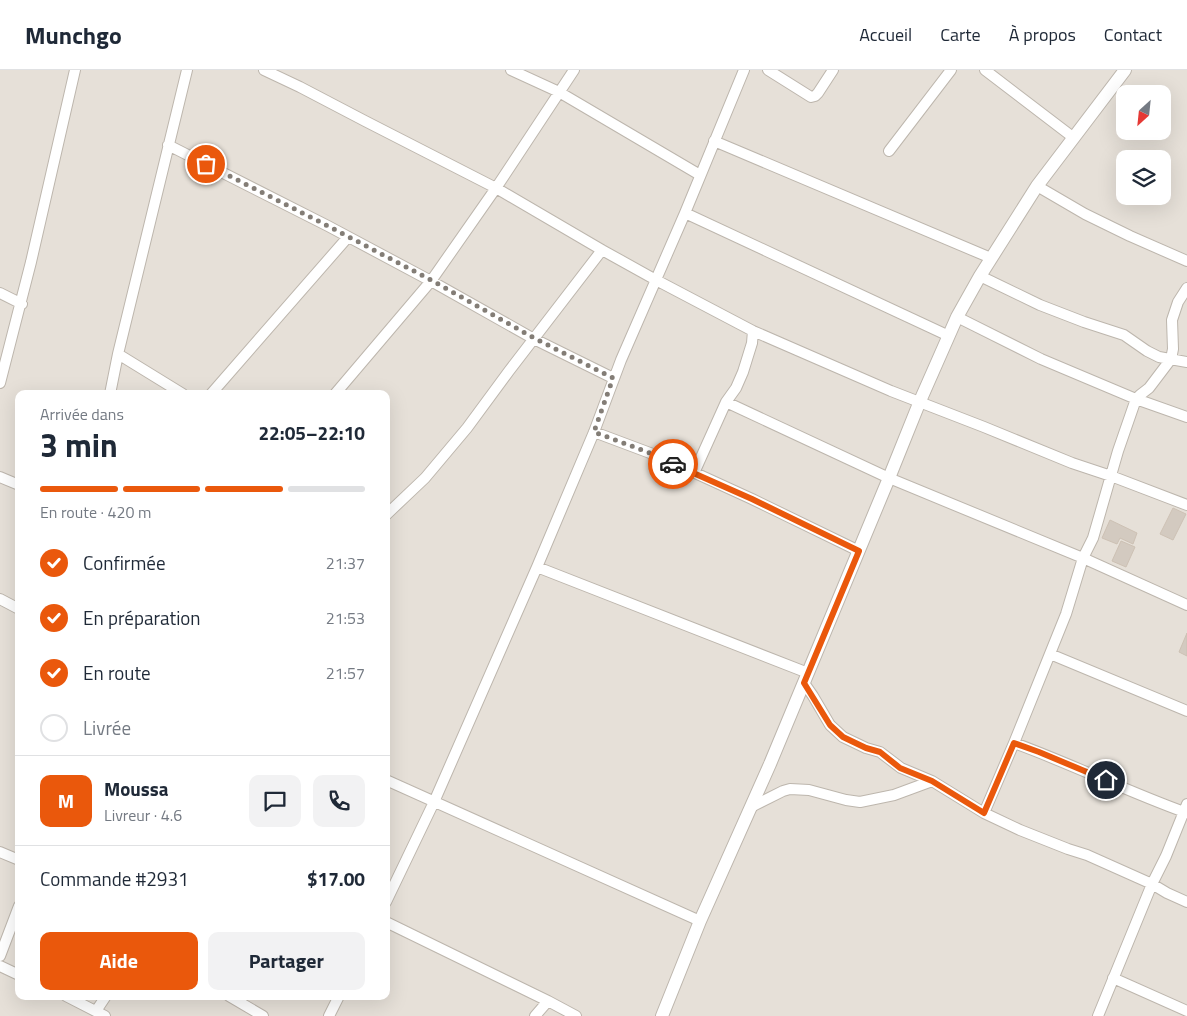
<!DOCTYPE html>
<html lang="fr">
<meta charset="utf-8">
<style>
body{margin:0;font-family:"Titillium Web",sans-serif;background:#f2f2f3;color:#1f2937;height:100vh;display:flex;flex-direction:column;font-size:19px;white-space:nowrap}
*{box-sizing:border-box;margin:0}
p{font-size:16px;color:#747a83}
.icon{flex:none;width:28px;height:28px;fill:none;stroke:currentColor;stroke-width:2;stroke-linecap:round;stroke-linejoin:round}
.map{position:relative;flex:1;overflow:hidden}
.sheet{position:absolute;left:15px;top:320px;width:375px;height:610px;display:flex;flex-direction:column;background:#fff;border-radius:10px;box-shadow:0 5px 20px #0002}
.sheet>*{flex:none}
.needle{width:32px;rotate:207deg}
.controls{position:absolute;left:1116px;top:15px;display:grid;gap:10px}
.controls a{display:grid;place-items:center;width:55px;height:55px;border-radius:10px;background:#fff;box-shadow:0 5px 20px #0002;font-size:25px}
.pin{position:absolute;display:grid;place-items:center;width:42px;height:42px;color:#fff;margin:-21px;border:2px solid #fff;border-radius:50%;box-shadow:0 1px 5px #0007}
.courier{position:absolute;display:grid;place-items:center;width:50px;height:50px;margin:-25px;border:4px solid #ea580c;border-radius:50%;background:#fff;color:#222;box-shadow:0 1px 6px #0007}
.headline em{font-style:normal;font-weight:700}
.headline div{display:flex;flex-direction:column-reverse}
.headline{display:flex;align-items:center;justify-content:space-between;height:85px;padding:0 25px}
h1{font-size:32px;font-weight:700;line-height:38px}
.bar{display:grid;grid-template-columns:repeat(4,1fr);gap:8px 5px;align-content:center;height:60px;padding:0 25px}
.bar i{height:6px;border-radius:4px;background:#e0e1e3}
.bar .active{background:#ea580c}
.bar p{grid-column:span 4}
.line{display:flex;align-items:center;gap:12px;padding:0 25px;border-top:1px solid #e0e1e3}
.line div{flex:1}
.round{display:grid;place-items:center;flex:none;width:52px;height:52px;border-radius:10px;background:#f2f2f3}
ol{padding:0 25px;list-style:none}
li{display:flex;align-items:center;gap:15px;height:55px}
li p{margin-inline-start:auto}
li .icon{padding:5px;border-radius:50%;background:#ea580c;color:#fff;stroke-width:4}
li:last-child{color:#747a83}
li i{width:28px;height:28px;border:2px solid #e0e1e3;border-radius:50%}
.primary-button{display:flex;gap:10px;margin-top:auto;padding:10px 25px}
.primary-button a{flex:1;height:58px;border-radius:10px;background:#ea580c;color:#fff;font-size:20px;font-weight:700;line-height:58px;text-align:center}
.primary-button a+a{background:#f2f2f3;color:#1f2937}
header{display:flex;align-items:center;gap:30px;box-sizing:border-box;height:70px;padding:0 25px;background:#fff;border-bottom:1px solid #e0e1e3}
header strong{font-size:24px}
nav{display:flex;gap:28px;margin-inline-start:auto;font-size:18px}
.map>svg:first-child{display:block}
</style>
<header>
<strong>Munchgo</strong>
<nav><a>Accueil</a><a>Carte</a><a>À propos</a><a>Contact</a></nav>
</header>
<div class="map">
<svg width="1187" height="946" viewBox="0 0 1187 946">
<rect width="100%" height="100%" fill="#f3efe9"/>
<path fill="#e6e0d8" fill-rule="evenodd" d="M 0,0 L 1187,0 L 1187,946 L 0,946 ZM 1125,24 L 1162,24 L 1162,61 L 1125,61 ZM 1125,89 L 1162,89 L 1162,126 L 1125,126 ZM 19,324 L 386,324 L 386,926 L 19,926 Z"/>
<path fill="#d3cac0" stroke="#cdc1b4" d="M 1173,438 L 1186,444 L 1173,470 L 1160,464 Z
M 1110,450 L 1137,463 L 1133,474 L 1120,468 L 1117,474 L 1102,468 Z
M 1121,471 L 1135,477 L 1126,497 L 1112,491 Z
M 1187,563 L 1187,586 L 1179,582 Z"/>
<g fill="none" stroke-linecap="round" stroke-linejoin="round">
<defs>
<path id="minor" d="M 264,0 L 300,17 L 365,51 L 496,118 L 602,180 L 656,210 L 753,261 L 891,321 L 984,357 L 1072,393 L 1111,406 L 1187,435
M 511,0 L 559,22 L 700,105
M 768,0 L 811,27 L 815,26 L 818,23 L 833,0
M 985,0 L 1074,68
M 714,71 L 991,188
M 168,75 L 328,156 L 431,211 L 534,269 L 613,308
M 889,81 L 951,0
M 1037,116 L 1085,144 L 1130,166 L 1187,191
M 685,143 L 949,266
M 980,206 L 1040,235 L 1084,252 L 1124,265 L 1147,281 L 1159,287 L 1187,292
M 0,223 L 22,234
M 957,247 L 1041,289 L 1136,329 L 1187,347
M 118,284 L 183,324
M 0,313 L 31,192 L 75,0
M 110,324 L 118,284 L 187,0
M 211,324 L 348,167
M 335,324 L 431,211 L 496,118 L 574,0
M 726,332 L 889,408 L 1083,488 L 1187,535
M 594,362 L 658,386 L 752,429 L 859,481
M 694,403 L 726,332 L 736,318 L 743,302 L 752,273 L 753,261
M 0,407 L 19,415
M 386,445 L 425,408 L 467,358 L 509,301 L 602,180
M 537,497 L 808,603
M 0,529 L 19,539
M 1050,584 L 1187,641
M 804,613 L 813,626 L 830,655 L 843,667 L 866,678 L 880,682 L 901,698 L 932,711
M 1014,673 C 1072,694 1128,722 1187,743
M 386,710 L 700,851
M 751,737 L 783,721 L 790,719 L 809,720 L 846,730 L 860,732 L 894,725 L 932,711 L 984,743 L 1020,760 L 1068,779 L 1087,785 L 1152,814 L 1167,823 L 1187,832
M 984,743 L 1014,673 L 1066,544 L 1083,488 L 1093,468 L 1118,381 L 1136,329 L 1140,325 L 1149,318 L 1171,289 L 1173,279 L 1172,250 L 1178,232 L 1187,218
M 0,782 L 19,790
M 386,832 L 434,732 L 537,497 L 594,362 L 621,290 L 685,143 L 744,0
M 386,852 L 548,931 L 576,946
M 0,886 L 19,836
M 0,896 L 19,905
M 1113,908 L 1187,941
M 66,926 L 105,946
M 229,926 L 263,946
M 96,941 L 106,926
M 329,946 L 339,926
M 535,946 L 548,931
M 1098,946 L 1152,814 L 1166,786 L 1187,734"/>
<path id="tertiary" d="M 662,946 L 700,851 L 770,694 L 889,408 L 920,331 L 957,247 L 980,206 L 1037,116 L 1125,0"/>
</defs>
<use href="#minor" stroke="#bdb6ad" stroke-width="12"/>
<use href="#tertiary" stroke="#bdb6ad" stroke-width="14"/>
<use href="#minor" stroke="#fff" stroke-width="10"/>
<use href="#tertiary" stroke="#fff" stroke-width="12"/>
</g>
<g fill="none" stroke-linecap="round" stroke-linejoin="round">
<path stroke="#837d76" stroke-width="5" stroke-dasharray="0 9" d="M 206,94 L 328,156 L 431,210 L 534,268 L 613,308 L 594,362 L 658,386 L 673,394"/>
<path stroke="#ea580c" stroke-width="6" d="M 673,394 L 752,429 L 859,481 L 804,613 L 830,655 L 843,667 L 866,678 L 880,682 L 900,698 L 932,711 L 984,743 L 1014,673 L 1039,682 L 1106,710"/>
</g>
</svg>
<div class="controls">
<a><svg class="needle" viewBox="-14 -14 28 28"><path d="M0-13l5 13h-10z" fill="#e53935"/><path d="M0 13l5-13h-10z" fill="#747a83"/></svg></a>
<a><svg class="icon" aria-label="layers" viewBox="0 0 24 24"><path d="M12 4l9 5-9 5-9-5zM3 14l9 5 9-5"/></svg></a>
</div>
<div class="pin" style="left:206px;top:94px;background:#ea580c"><svg class="icon" aria-label="bag" viewBox="0 0 24 24"><path d="M5 8h14l-1 12H6zM9 8a3 3 0 0 1 6 0"/></svg></div>
<div class="pin" style="left:1106px;top:710px;background:#1f2937"><svg class="icon" aria-label="home" viewBox="0 0 24 24"><path d="M3 11l9-7 9 7M6 9v11h12V9"/></svg></div>
<div class="courier" style="left:673px;top:394px"><svg class="icon" aria-label="car" viewBox="0 0 24 24"><path d="M5 17H2v-5l4-1 3-4h7l3 4 3 1v5h-3M9 17h6M6 11h13"/><circle cx="7" cy="17" r="2"/><circle cx="17" cy="17" r="2"/></svg></div>
<section class="sheet">
<div class="headline"><div><h1>3 min</h1><p>Arrivée dans</p></div><em>22:05–22:10</em></div>
<div class="bar"><i class="active"></i><i class="active"></i><i class="active"></i><i></i><p>En route · 420 m</p></div>
<ol>
<li><svg class="icon" aria-label="check" viewBox="0 0 24 24"><path d="M5 12l5 5 9-10"/></svg>Confirmée<p>21:37</p></li>
<li><svg class="icon" aria-label="check" viewBox="0 0 24 24"><path d="M5 12l5 5 9-10"/></svg>En préparation<p>21:53</p></li>
<li><svg class="icon" aria-label="check" viewBox="0 0 24 24"><path d="M5 12l5 5 9-10"/></svg>En route<p>21:57</p></li>
<li><i></i>Livrée</li>
</ol>
<div class="line" style="height:90px"><b class="round" style="background:#ea580c;color:#fff">M</b><div><b>Moussa</b><p>Livreur · 4.6</p></div><a class="round"><svg class="icon" aria-label="chat" viewBox="0 0 24 24"><path d="M4 5h16v11H9l-5 4z"/></svg></a><a class="round"><svg class="icon" aria-label="phone" viewBox="0 0 24 24"><path d="M5 4h4l2 5-3 2q2 4 5 5l2-3 5 2v4C11 20 4 13 5 4z"/></svg></a></div>
<div class="line" style="height:65px"><div>Commande #2931</div><b>$17.00</b></div>
<div class="primary-button"><a>Aide</a><a>Partager</a></div>
</section>
</div>
